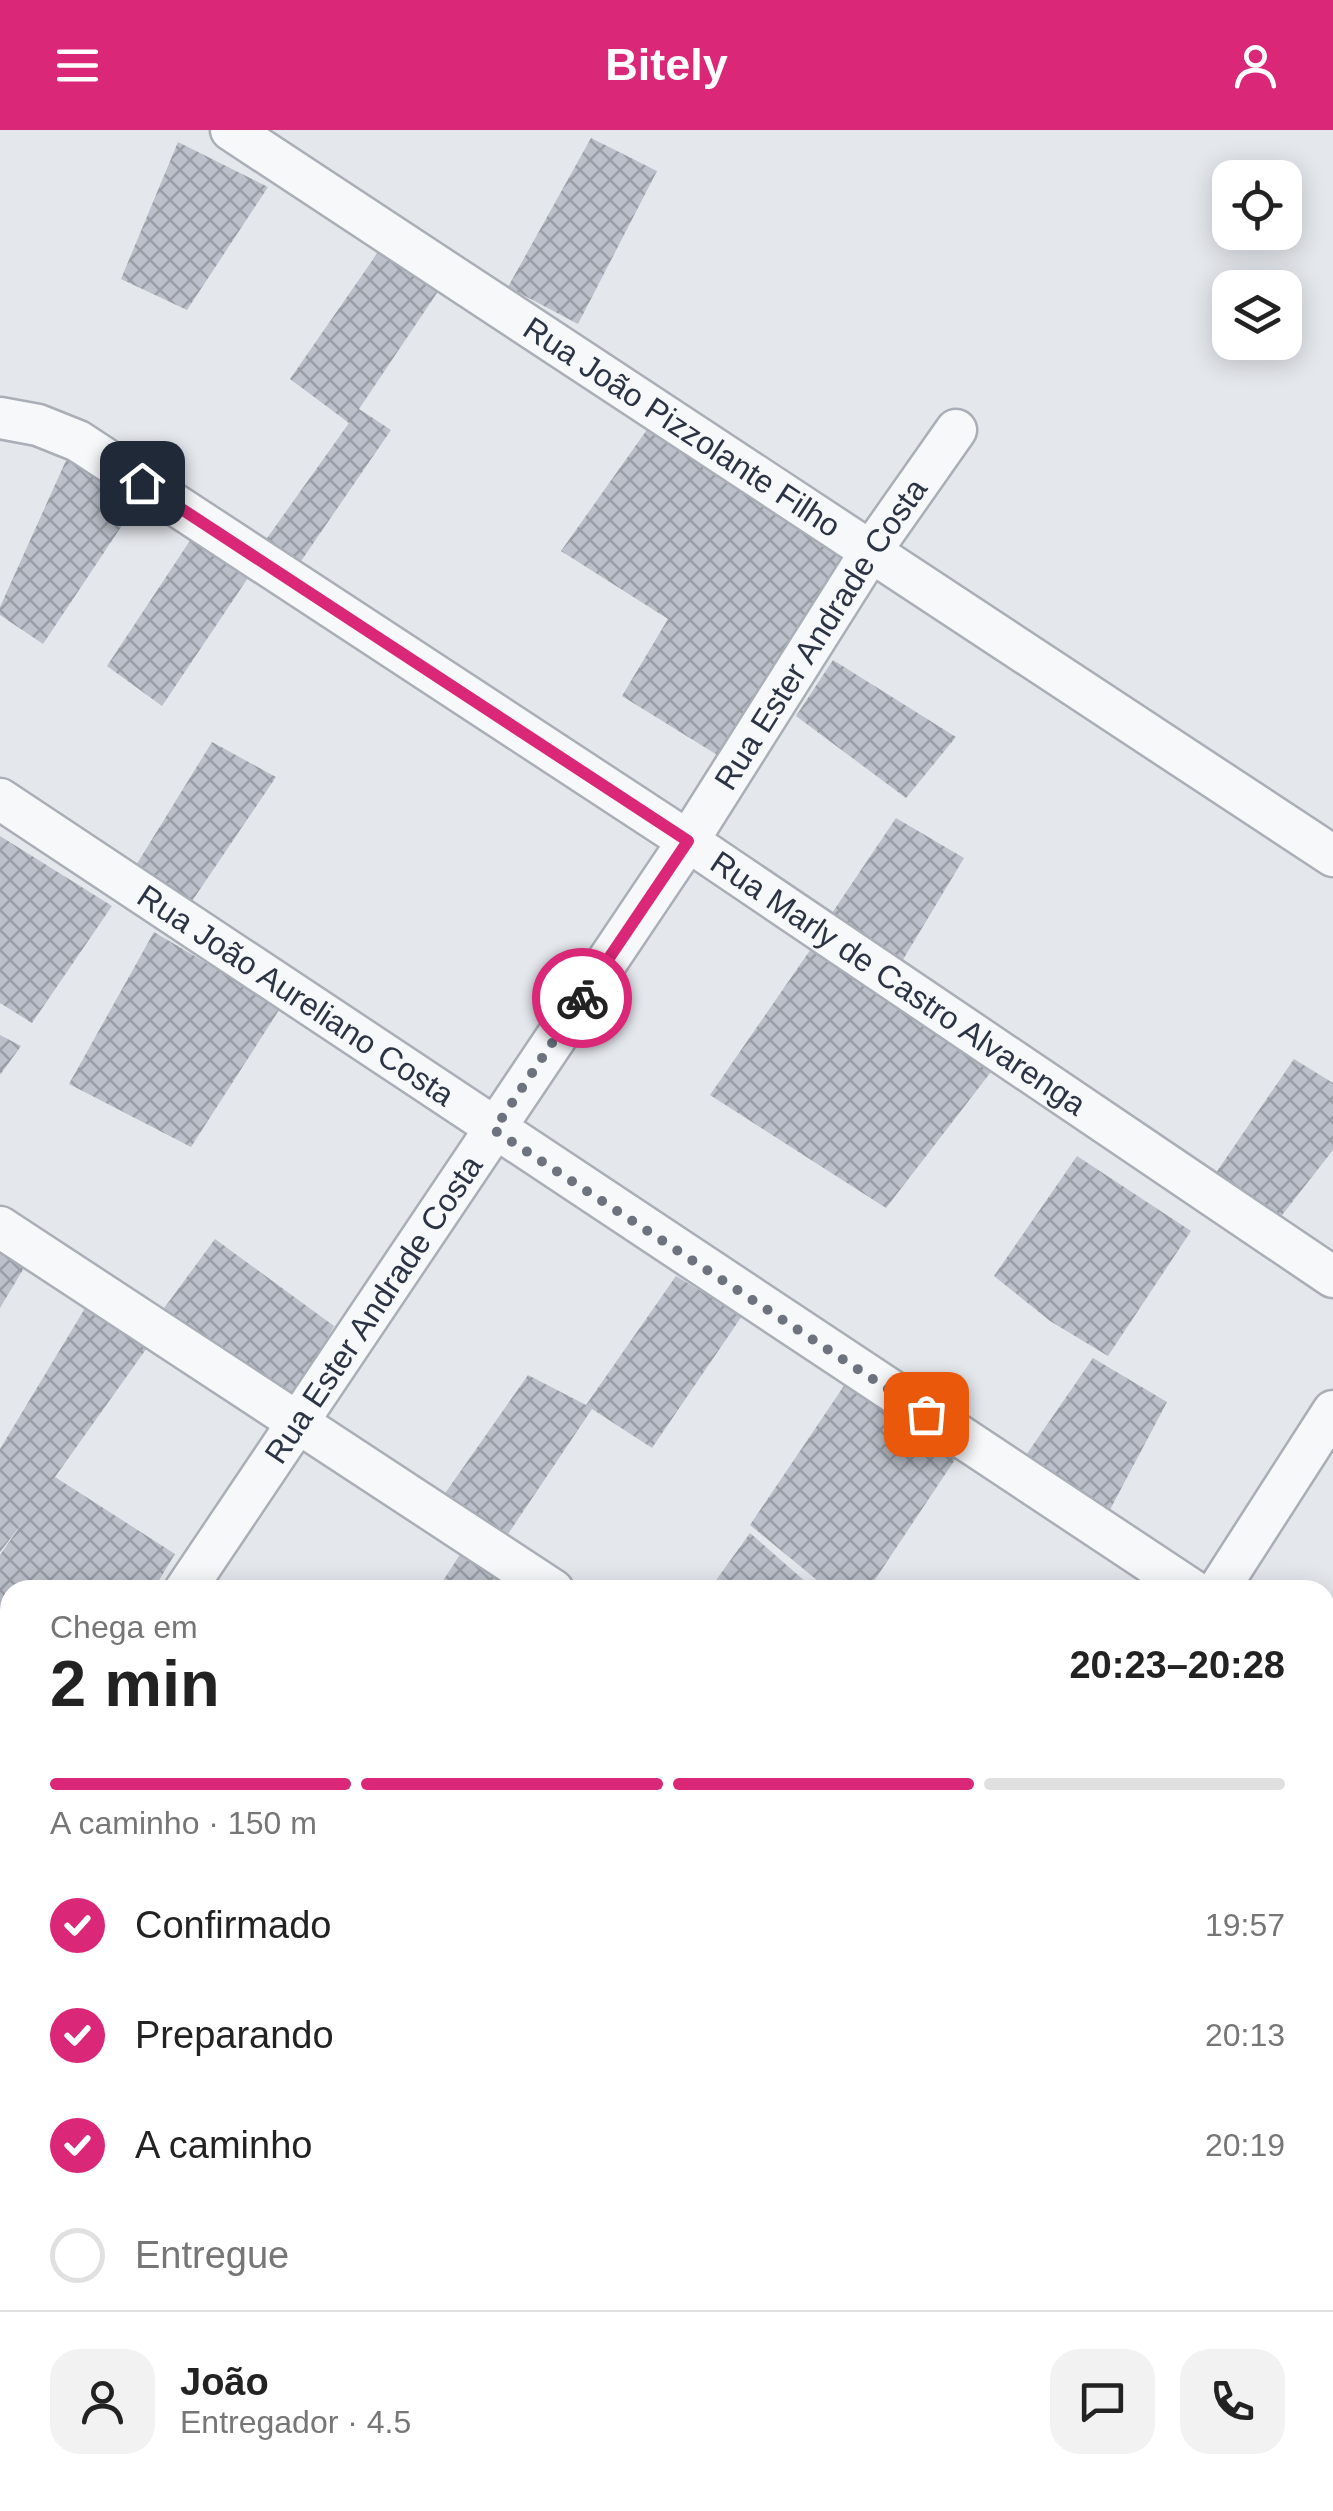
<!DOCTYPE html>
<html lang="pt">
<meta charset="utf-8">
<style>
body{margin:0;font-family:Arial,sans-serif;background:#f2f2f2;color:#222;height:100vh;display:flex;flex-direction:column;font-size:38px;white-space:nowrap}
*{box-sizing:border-box;margin:0}
p{font-size:32px;color:#767676}
.icon{flex:none;width:55px;height:55px;fill:none;stroke:currentColor;stroke-width:2;stroke-linecap:round;stroke-linejoin:round}
.map{position:relative;flex:1;overflow:hidden}
.details{position:absolute;left:0px;top:1450px;width:1335px;height:932px;display:flex;flex-direction:column;background:#fff;border-radius:30px 30px 0 0;box-shadow:0 5px 25px #0003}
.details>*{flex:none}
.controls{position:absolute;left:1212px;top:30px;display:grid;gap:20px}
.controls a{display:grid;place-items:center;width:90px;height:90px;border-radius:20px;background:#fff;box-shadow:0 5px 25px #0003;font-size:50px}
.pin{position:absolute;display:grid;place-items:center;width:85px;height:85px;color:#fff;margin:-42px;border-radius:20px;box-shadow:0 5px 15px #0006}
.courier{position:absolute;display:grid;place-items:center;width:100px;height:100px;margin:-50px;border:8px solid #db2777;border-radius:50%;background:#fff;color:#222;box-shadow:0 2px 12px #0007}
.head em{font-style:normal;font-weight:700}
.head div{display:flex;flex-direction:column-reverse}
.head{display:flex;align-items:center;justify-content:space-between;height:170px;padding:0 50px}
h1{font-size:65px;font-weight:700;line-height:75px}
.bar{display:grid;grid-template-columns:repeat(4,1fr);gap:15px 10px;align-content:center;height:120px;padding:0 50px}
.bar i{height:12px;border-radius:8px;background:#e0e0e0}
.bar .active{background:#db2777}
.bar p{grid-column:span 4}
.line{display:flex;align-items:center;gap:25px;padding:0 50px;border-top:2px solid #e0e0e0}
.line div{flex:1}
.round{display:grid;place-items:center;flex:none;width:105px;height:105px;border-radius:30px;background:#f2f2f2}
ol{padding:0 50px;list-style:none}
li{display:flex;align-items:center;gap:30px;height:110px}
li p{margin-inline-start:auto}
li .icon{padding:10px;border-radius:50%;background:#db2777;color:#fff;stroke-width:4}
li:last-child{color:#767676}
li i{width:55px;height:55px;border:5px solid #e0e0e0;border-radius:50%}
header{display:flex;justify-content:space-between;align-items:center;height:130px;padding:0 50px;background:#db2777;color:#fff;font-size:45px;font-weight:700}
.map>svg:first-child{display:block}
</style>
<header><svg class="icon" aria-label="menu" viewBox="0 0 24 24"><path d="M4 6h16M4 12h16M4 18h16"/></svg>Bitely<svg class="icon" aria-label="person" viewBox="0 0 24 24"><circle cx="12" cy="8" r="4"/><path d="M4 21q1-7 8-7t8 7"/></svg></header>
<div class="map">
<svg width="1333" height="2381" viewBox="0 0 1333 2381">
<defs>
<pattern id="forest-firs" width="22" height="20" patternUnits="userSpaceOnUse" patternTransform="scale(2.5)"><rect width="22" height="20" fill="#c9d6c5"/><path d="M5 1l3.5 6h-7zM16 11l3.5 6h-7z" fill="#adb8ab"/></pattern>
<pattern id="building-cross-hatch" width="8" height="8" patternUnits="userSpaceOnUse" patternTransform="scale(2.5)"><rect width="8" height="8" fill="#bbc0ca"/><path d="M0 0l8 8M0 8l8-8" fill="none" stroke="#989da6"/></pattern>
</defs>
<rect width="100%" height="100%" fill="#e4e7ec"/>
<path fill="url(#forest-firs)" d="M 0,2226 L 10,2226 L 10,2372 L 667,2372 L 667,2381 L 0,2381 Z"/>
<path fill="url(#building-cross-hatch)" d="M 591,8 L 657,41 L 578,194 L 508,157 Z
M 178,12 L 268,57 L 187,180 L 121,149 Z
M 383,115 L 443,154 L 359,279 L 391,300 L 297,437 L 265,411 L 349,293 L 290,249 Z
M 656,287 L 861,422 L 735,636 L 622,566 L 668,489 L 561,421 Z
M 73,315 L 145,361 L 43,514 L 0,485 L 0,477 Z
M 197,400 L 256,436 L 162,576 L 107,536 Z
M 833,530 L 956,607 L 906,668 L 796,586 Z
M 212,612 L 276,647 L 190,774 L 130,745 Z
M 896,688 L 964,728 L 901,833 L 830,786 Z
M 0,706 L 112,776 L 32,893 L 0,873 Z
M 154,802 L 281,877 L 191,1017 L 69,954 Z
M 815,813 L 1004,925 L 886,1078 L 710,965 Z
M 0,905 L 21,916 L 0,945 Z
M 1294,929 L 1333,953 L 1333,1020 L 1275,1094 L 1211,1050 Z
M 1077,1026 L 1191,1101 L 1108,1226 L 1050,1191 L 994,1146 Z
M 0,1109 L 33,1123 L 0,1178 Z
M 215,1109 L 334,1196 L 294,1269 L 162,1181 Z
M 676,1146 L 742,1186 L 652,1318 L 592,1279 L 502,1413 L 441,1369 L 528,1245 L 586,1275 Z
M 96,1160 L 159,1201 L 55,1347 L 175,1424 L 153,1460 L 10,1460 L 10,1500 L 0,1493 L 0,1425 L 23,1392 L 0,1422 L 0,1319 Z
M 1093,1228 L 1167,1272 L 1104,1391 L 1022,1331 Z
M 850,1247 L 962,1319 L 868,1460 L 829,1460 L 750,1395 Z
M 750,1403 L 815,1460 L 709,1460 Z
M 472,1406 L 525,1460 L 437,1460 Z
M 0,1894 L 10,1900 L 10,2050 L 0,2065 Z"/>
<g fill="none" stroke-linecap="round" stroke-linejoin="round">
<defs>
<g id="minor">
<path id="s1" d="M 231,0 L 1333,726"/>
<path id="s2" d="M 0,288 L 38,295 L 78,311 L 688,711 L 1333,1147"/>
<path id="s3" d="M 0,669 L 1192,1460"/>
<path d="M 0,1097 L 553,1460"/>
<path id="s4" d="M 185,1460 L 688,711 L 871,421 L 956,300"/>
<path d="M 1218,1460 L 1333,1281"/>
<path d="M 0,1509 L 10,1515"/>
<path d="M 1325,1532 L 1333,1534"/>
<path d="M 0,1687 L 10,1689"/>
<path d="M 0,1737 L 10,1722"/>
<path d="M 1325,1971 L 1333,1973"/>
<path d="M 1325,2319 L 1333,2322"/>
</g>
</defs>
<use href="#minor" stroke="#a9aeb7" stroke-width="45"/>
<use href="#minor" stroke="#f7f8fa" stroke-width="40"/>
</g>
<g fill="none" stroke-linecap="round" stroke-linejoin="round">
<path stroke="#6c737f" stroke-width="10" stroke-dasharray="0 18" d="M 582,868 L 494,1000 L 926,1284"/>
<path stroke="#db2777" stroke-width="12" d="M 142,353 L 688,711 L 582,868"/>
</g>
<g text-anchor="middle" dominant-baseline="central" stroke-width="10" stroke-linejoin="round" paint-order="stroke">
<g font-size="32" fill="#2b3445" stroke="#f4f6f9">
<text stroke="none"><textPath href="#s1" startOffset="540">Rua João Pizzolante Filho</textPath></text>
<text stroke="none"><textPath href="#s4" startOffset="1148">Rua Ester Andrade Costa</textPath></text>
<text stroke="none"><textPath href="#s2" startOffset="1065">Rua Marly de Castro Alvarenga</textPath></text>
<text stroke="none"><textPath href="#s3" startOffset="355">Rua João Aureliano Costa</textPath></text>
<text stroke="none"><textPath href="#s4" startOffset="338">Rua Ester Andrade Costa</textPath></text>
</g>
</g>
</svg>
<div class="controls">
<a><svg class="icon" aria-label="locate" viewBox="0 0 24 24"><circle cx="12" cy="12" r="6"/><path d="M12 2v4M12 18v4M2 12h4M18 12h4"/></svg></a>
<a><svg class="icon" aria-label="layers" viewBox="0 0 24 24"><path d="M12 4l9 5-9 5-9-5zM3 14l9 5 9-5"/></svg></a>
</div>
<div class="pin" style="left:926px;top:1284px;background:#ea580c"><svg class="icon" aria-label="bag" viewBox="0 0 24 24"><path d="M5 8h14l-1 12H6zM9 8a3 3 0 0 1 6 0"/></svg></div>
<div class="pin" style="left:142px;top:353px;background:#1f2937"><svg class="icon" aria-label="home" viewBox="0 0 24 24"><path d="M3 11l9-7 9 7M6 9v11h12V9"/></svg></div>
<div class="courier" style="left:582px;top:868px"><svg class="icon" aria-label="bike" viewBox="0 0 24 24"><circle cx="6" cy="16" r="4"/><circle cx="18" cy="16" r="4"/><path d="M6 16l4-8h5l3 8M10 8l3 8H6M13 5h3"/></svg></div>
<section class="details">
<div class="head"><div><h1>2 min</h1><p>Chega em</p></div><em>20:23–20:28</em></div>
<div class="bar"><i class="active"></i><i class="active"></i><i class="active"></i><i></i><p>A caminho · 150 m</p></div>
<ol>
<li><svg class="icon" aria-label="check" viewBox="0 0 24 24"><path d="M5 12l5 5 9-10"/></svg>Confirmado<p>19:57</p></li>
<li><svg class="icon" aria-label="check" viewBox="0 0 24 24"><path d="M5 12l5 5 9-10"/></svg>Preparando<p>20:13</p></li>
<li><svg class="icon" aria-label="check" viewBox="0 0 24 24"><path d="M5 12l5 5 9-10"/></svg>A caminho<p>20:19</p></li>
<li><i></i>Entregue</li>
</ol>
<div class="line" style="height:180px"><a class="round"><svg class="icon" aria-label="person" viewBox="0 0 24 24"><circle cx="12" cy="8" r="4"/><path d="M4 21q1-7 8-7t8 7"/></svg></a><div><b>João</b><p>Entregador · 4.5</p></div><a class="round"><svg class="icon" aria-label="chat" viewBox="0 0 24 24"><path d="M4 5h16v11H9l-5 4z"/></svg></a><a class="round"><svg class="icon" aria-label="phone" viewBox="0 0 24 24"><path d="M5 4h4l2 5-3 2q2 4 5 5l2-3 5 2v4C11 20 4 13 5 4z"/></svg></a></div>
</section>
</div>
